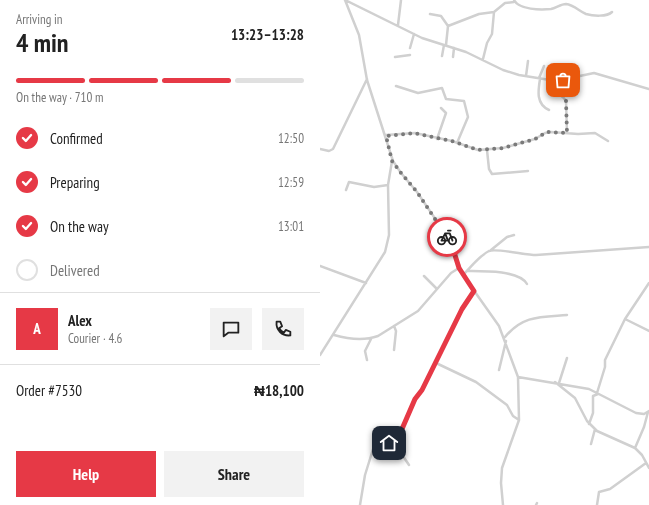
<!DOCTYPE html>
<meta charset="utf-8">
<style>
body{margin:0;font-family:"PT Sans Narrow",sans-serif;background:#f2f2f2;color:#222;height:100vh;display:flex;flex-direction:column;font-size:15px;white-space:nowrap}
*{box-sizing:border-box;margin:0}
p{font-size:13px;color:#767676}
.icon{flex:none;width:22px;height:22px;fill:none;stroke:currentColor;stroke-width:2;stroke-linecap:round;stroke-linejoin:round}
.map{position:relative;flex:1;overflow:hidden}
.sheet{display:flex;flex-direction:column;background:#fff;width:320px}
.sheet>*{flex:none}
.pin{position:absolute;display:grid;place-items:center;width:34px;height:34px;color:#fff;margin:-17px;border-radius:8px;box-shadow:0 2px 6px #0006}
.courier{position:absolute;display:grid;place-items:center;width:40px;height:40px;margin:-20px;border:3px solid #e63946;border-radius:50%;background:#fff;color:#222;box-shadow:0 1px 5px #0007}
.headline em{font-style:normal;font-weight:800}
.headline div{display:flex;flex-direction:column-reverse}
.headline{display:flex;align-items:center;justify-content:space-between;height:68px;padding:0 16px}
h1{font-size:26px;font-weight:800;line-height:30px}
.bar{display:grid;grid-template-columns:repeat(4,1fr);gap:6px 4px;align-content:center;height:48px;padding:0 16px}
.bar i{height:5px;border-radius:3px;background:#e0e0e0}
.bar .selected{background:#e63946}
.bar p{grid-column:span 4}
.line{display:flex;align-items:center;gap:10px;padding:0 16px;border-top:1px solid #e0e0e0}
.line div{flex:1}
.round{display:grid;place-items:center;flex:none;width:42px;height:42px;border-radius:0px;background:#f2f2f2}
ol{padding:0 16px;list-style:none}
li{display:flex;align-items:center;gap:12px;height:44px}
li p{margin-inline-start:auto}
li .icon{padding:4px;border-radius:50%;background:#e63946;color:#fff;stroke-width:4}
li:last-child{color:#767676}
li i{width:22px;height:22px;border:2px solid #e0e0e0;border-radius:50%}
.action{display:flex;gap:8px;margin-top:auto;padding:8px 16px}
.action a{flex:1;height:46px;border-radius:0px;background:#e63946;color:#fff;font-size:16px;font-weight:800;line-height:46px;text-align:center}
.action a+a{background:#f2f2f2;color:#222}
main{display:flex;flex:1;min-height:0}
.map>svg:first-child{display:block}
</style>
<main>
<section class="sheet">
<div class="headline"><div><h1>4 min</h1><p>Arriving in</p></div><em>13:23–13:28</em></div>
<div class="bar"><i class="selected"></i><i class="selected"></i><i class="selected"></i><i></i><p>On the way · 710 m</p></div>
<ol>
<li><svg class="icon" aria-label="check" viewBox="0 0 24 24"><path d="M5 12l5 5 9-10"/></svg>Confirmed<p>12:50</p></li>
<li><svg class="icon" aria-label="check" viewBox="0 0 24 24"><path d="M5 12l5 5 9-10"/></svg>Preparing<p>12:59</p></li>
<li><svg class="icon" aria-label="check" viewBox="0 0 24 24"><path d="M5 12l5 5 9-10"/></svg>On the way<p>13:01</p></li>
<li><i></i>Delivered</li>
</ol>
<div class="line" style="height:72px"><b class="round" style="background:#e63946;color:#fff">A</b><div><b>Alex</b><p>Courier · 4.6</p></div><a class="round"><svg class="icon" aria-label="chat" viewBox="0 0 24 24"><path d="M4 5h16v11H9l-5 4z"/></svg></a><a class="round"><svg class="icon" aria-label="phone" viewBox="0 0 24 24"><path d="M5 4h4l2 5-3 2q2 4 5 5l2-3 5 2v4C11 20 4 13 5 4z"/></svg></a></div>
<div class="line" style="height:52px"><div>Order #7530</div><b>₦18,100</b></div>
<div class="action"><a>Help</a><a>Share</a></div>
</section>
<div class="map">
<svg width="329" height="505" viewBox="0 0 329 505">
<rect width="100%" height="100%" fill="#fff"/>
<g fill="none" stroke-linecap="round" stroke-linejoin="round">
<path stroke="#d0d0d0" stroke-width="2.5" d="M 25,0 L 39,35 L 47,80 L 73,161 L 81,173 L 97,192 L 129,239 L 143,275 L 179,326 L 198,377 L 199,420 L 182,468 L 181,483 L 183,505
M 25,0 L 102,38 L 146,52 L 183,70 L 199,75 L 236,81 L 274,73 L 329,89
M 194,0 C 199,10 221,10 231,9 C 236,8 241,4 246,4 C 254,5 259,11 266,14 C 273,16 287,17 292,12
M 174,12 L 185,3 L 194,2
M 110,14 L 121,16 L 128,26
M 78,25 L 81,0
M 126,45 L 128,26 L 159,14 L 174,12 L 172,34 L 167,43 L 163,59
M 90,48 L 94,34
M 122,56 L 124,45
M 75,57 L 90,55
M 133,57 L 134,48
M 206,76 L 208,61
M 219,78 L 224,66
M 220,79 C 218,91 216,104 229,110
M 236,81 L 239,92 L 246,101 L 247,133
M 76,86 L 98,93 L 122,88 L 126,99 L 144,101 L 148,117 L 137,143
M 66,135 L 95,133 L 132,141 L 158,150 L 183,148 L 215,139 L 225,133 L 231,132 L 258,134 L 275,133 L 288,141
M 117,139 L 126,113 L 121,108
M 0,149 L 9,151 L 13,149 L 47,79
M 167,150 L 169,169 L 172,174 L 208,171
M 26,190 L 29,182 L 54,187 L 68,185
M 171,250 L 187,237 L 194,235
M 0,266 L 46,283
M 147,271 C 162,271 199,270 207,284
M 143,275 C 151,267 159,256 169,251 C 176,248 206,255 216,255 L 329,247
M 104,276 L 117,289
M 305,319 L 329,331
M 74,326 L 76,331 L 74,350
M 14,335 C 28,339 44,341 58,336 L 98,311 L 131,273 L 139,268
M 185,337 C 203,315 221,317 247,315
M 0,355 L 65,252 L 69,235 L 68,185 L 72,161
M 47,360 L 45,351 L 51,339
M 116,363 L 156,382 L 187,405 L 193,416 L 199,420
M 179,370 L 186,341
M 198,377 L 269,389 L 316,413 L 324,414 L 329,411
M 235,382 L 255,398 L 267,421 L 277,431 L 315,448 L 322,455 L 329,468
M 239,383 L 247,358
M 277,393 L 285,367 L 285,360 L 305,319 L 329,283
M 269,424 L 273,413 L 273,396 L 278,394
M 73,441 L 89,465
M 271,444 L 275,429
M 315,448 L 324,427 L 328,412
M 40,505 L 45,475 L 54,446 L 57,444 L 72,441 L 82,429 L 95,399 L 102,390 L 142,309 L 154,291
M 216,505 L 217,503
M 277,505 L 279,492 L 290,489 L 326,463"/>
</g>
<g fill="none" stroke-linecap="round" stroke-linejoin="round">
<path stroke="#7a7a7a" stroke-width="4" stroke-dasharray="0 7.2" d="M 127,237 L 97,192 L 81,173 L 72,161 L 66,136 L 94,133 L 132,141 L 158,150 L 183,148 L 215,139 L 227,132 L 247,133 L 246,101 L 239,92 L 236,81 L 243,80"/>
<path stroke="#e63946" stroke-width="5" d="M 69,443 L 82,429 L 95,399 L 102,390 L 142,309 L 154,291 L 139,268 L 134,252 L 127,237"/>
</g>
</svg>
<div class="pin" style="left:243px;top:80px;background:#ea580c"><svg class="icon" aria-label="bag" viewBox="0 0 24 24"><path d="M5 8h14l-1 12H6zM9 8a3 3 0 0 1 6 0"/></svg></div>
<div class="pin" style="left:69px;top:443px;background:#1f2937"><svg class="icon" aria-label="home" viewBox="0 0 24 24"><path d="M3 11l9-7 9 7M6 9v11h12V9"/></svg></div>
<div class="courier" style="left:127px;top:237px"><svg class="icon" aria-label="bike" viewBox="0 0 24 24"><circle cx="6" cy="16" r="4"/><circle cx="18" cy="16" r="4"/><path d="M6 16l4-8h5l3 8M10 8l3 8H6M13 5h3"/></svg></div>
</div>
</main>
